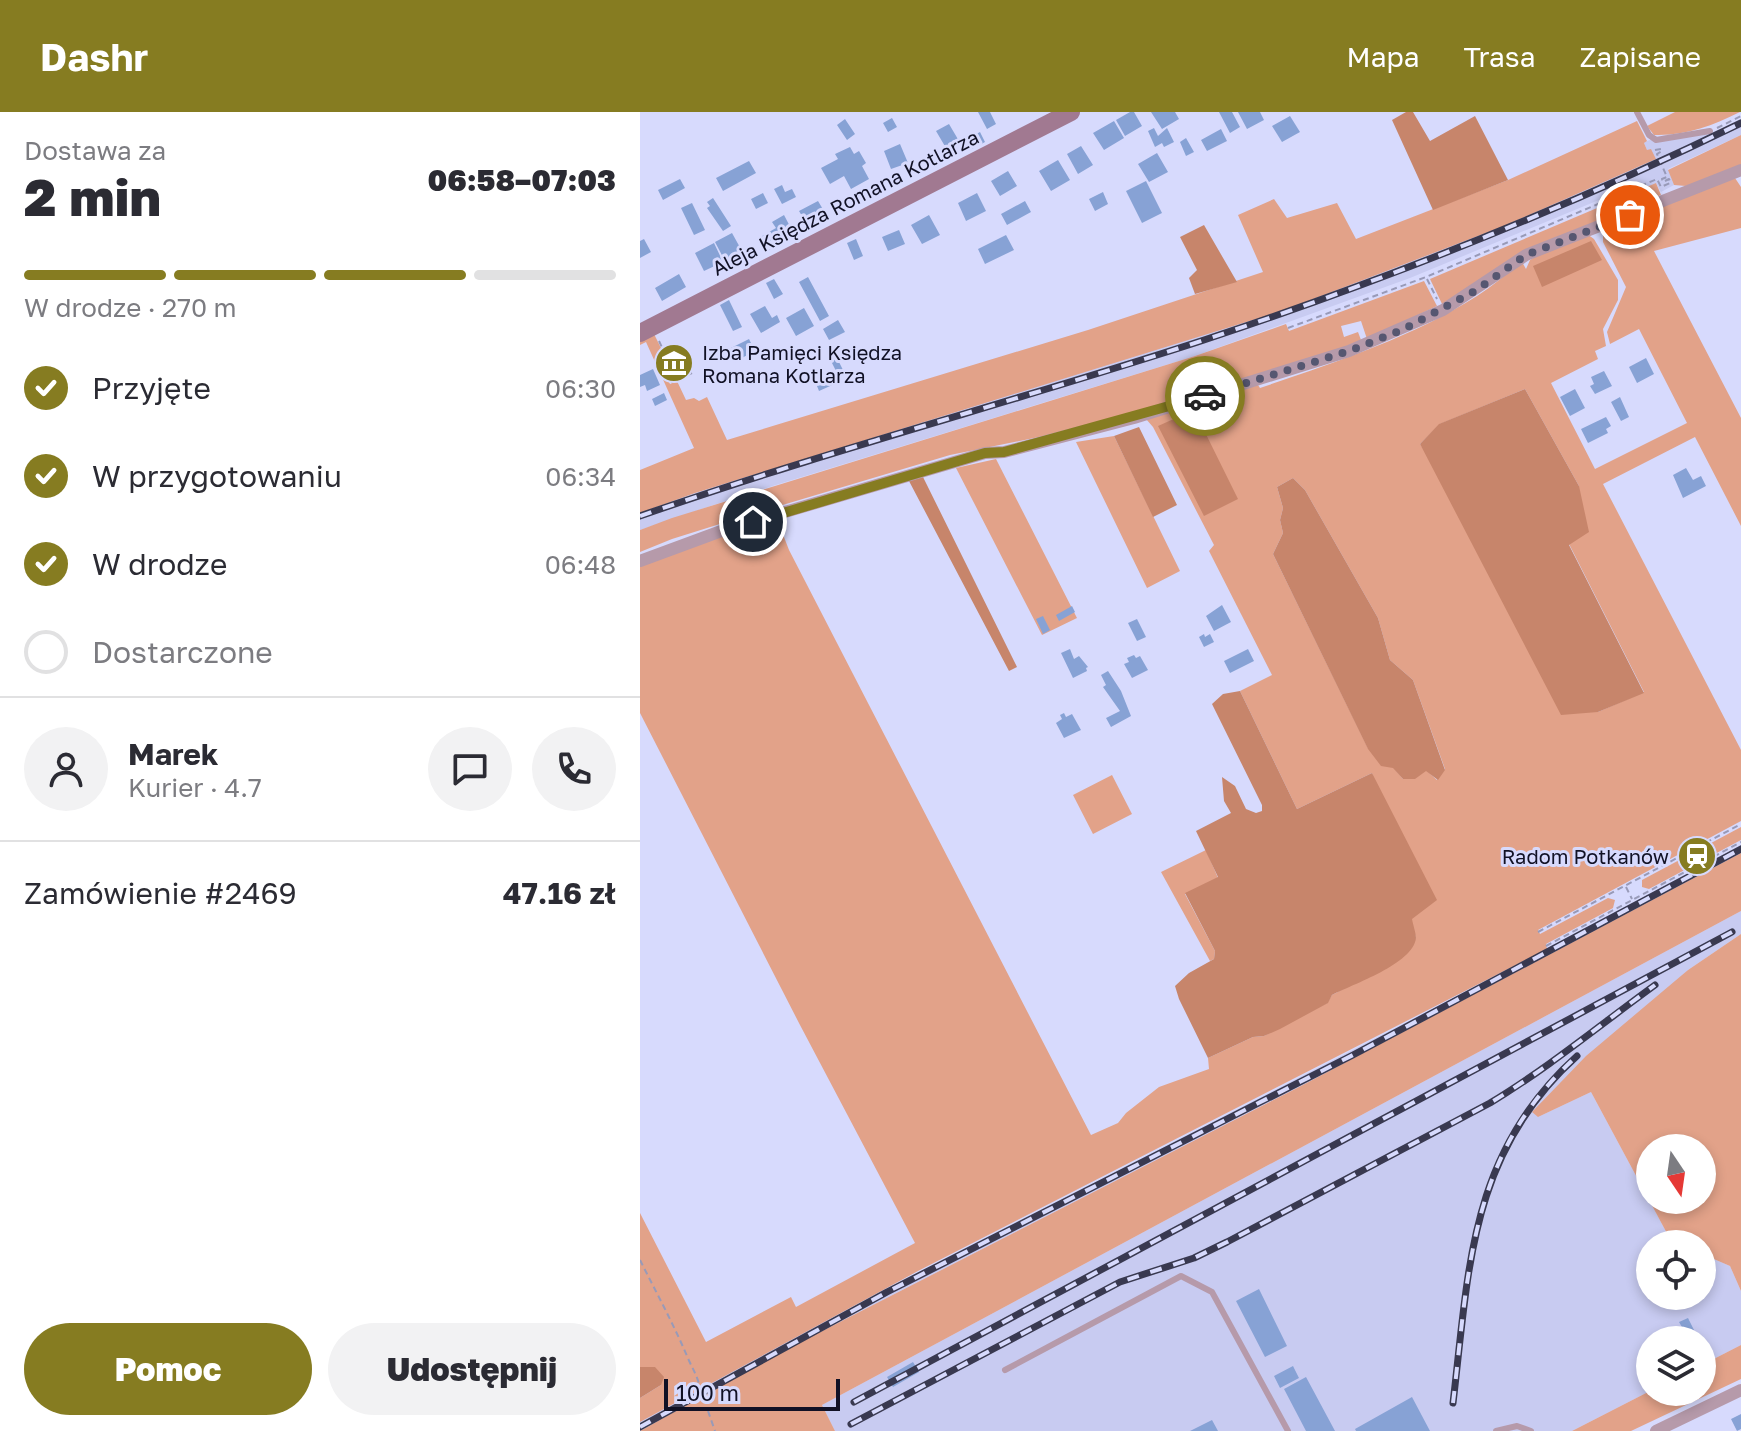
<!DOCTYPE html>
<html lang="pl">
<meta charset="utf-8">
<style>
body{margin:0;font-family:"Golos Text",sans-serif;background:#f2f2f3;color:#2b2b33;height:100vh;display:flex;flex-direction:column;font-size:30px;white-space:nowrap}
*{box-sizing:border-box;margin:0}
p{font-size:26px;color:#7c7c81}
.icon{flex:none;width:44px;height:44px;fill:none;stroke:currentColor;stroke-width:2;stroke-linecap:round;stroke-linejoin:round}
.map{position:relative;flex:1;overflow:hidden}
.sheet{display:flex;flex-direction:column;background:#fff;width:640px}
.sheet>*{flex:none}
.needle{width:52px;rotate:167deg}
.tools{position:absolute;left:996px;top:1022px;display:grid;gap:16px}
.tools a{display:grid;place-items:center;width:80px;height:80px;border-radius:50%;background:#fff;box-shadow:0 4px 12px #0003;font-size:40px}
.scale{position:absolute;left:24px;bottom:20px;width:176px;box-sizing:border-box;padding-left:8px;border:4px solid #111125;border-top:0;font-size:22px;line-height:28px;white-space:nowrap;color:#111125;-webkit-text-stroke:6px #d7dafd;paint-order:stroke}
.pin{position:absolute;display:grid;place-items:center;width:68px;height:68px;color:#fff;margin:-34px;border:4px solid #fff;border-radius:50%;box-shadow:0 2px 8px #0007}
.courier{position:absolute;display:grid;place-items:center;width:80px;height:80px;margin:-40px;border:6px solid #867c21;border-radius:50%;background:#fff;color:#222;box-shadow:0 2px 10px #0007}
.overview em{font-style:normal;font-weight:800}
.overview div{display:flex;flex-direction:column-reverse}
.overview{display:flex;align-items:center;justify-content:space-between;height:136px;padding:0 24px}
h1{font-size:52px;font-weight:800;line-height:60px}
.bar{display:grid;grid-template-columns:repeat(4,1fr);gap:12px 8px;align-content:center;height:96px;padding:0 24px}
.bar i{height:10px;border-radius:6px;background:#e1e1e2}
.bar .active{background:#867c21}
.bar p{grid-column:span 4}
.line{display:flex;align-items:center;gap:20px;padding:0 24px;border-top:2px solid #e1e1e2}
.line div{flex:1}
.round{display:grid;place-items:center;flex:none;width:84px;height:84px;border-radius:42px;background:#f2f2f3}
ol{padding:0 24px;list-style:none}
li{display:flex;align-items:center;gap:24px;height:88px}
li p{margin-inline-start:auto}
li .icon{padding:8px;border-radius:50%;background:#867c21;color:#fff;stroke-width:4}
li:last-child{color:#7c7c81}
li i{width:44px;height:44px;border:4px solid #e1e1e2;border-radius:50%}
.cta{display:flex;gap:16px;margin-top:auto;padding:16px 24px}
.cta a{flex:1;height:92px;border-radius:48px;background:#867c21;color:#fff;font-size:32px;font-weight:800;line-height:92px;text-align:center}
.cta a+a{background:#f2f2f3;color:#2b2b33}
header{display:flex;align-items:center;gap:48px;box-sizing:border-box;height:112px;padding:0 40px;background:#867c21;color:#fff}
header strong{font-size:38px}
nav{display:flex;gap:44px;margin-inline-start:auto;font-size:28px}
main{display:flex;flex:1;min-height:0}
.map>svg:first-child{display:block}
</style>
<header>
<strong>Dashr</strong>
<nav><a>Mapa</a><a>Trasa</a><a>Zapisane</a></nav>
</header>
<main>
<section class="sheet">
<div class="overview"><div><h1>2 min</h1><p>Dostawa za</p></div><em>06:58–07:03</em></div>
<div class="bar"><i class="active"></i><i class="active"></i><i class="active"></i><i></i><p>W drodze · 270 m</p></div>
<ol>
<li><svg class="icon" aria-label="check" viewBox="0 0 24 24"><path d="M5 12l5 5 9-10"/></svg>Przyjęte<p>06:30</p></li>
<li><svg class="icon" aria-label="check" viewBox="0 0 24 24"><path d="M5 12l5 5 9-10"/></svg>W przygotowaniu<p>06:34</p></li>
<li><svg class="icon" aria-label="check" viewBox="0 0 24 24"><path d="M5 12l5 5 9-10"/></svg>W drodze<p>06:48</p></li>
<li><i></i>Dostarczone</li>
</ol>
<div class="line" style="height:144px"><a class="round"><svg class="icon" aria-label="person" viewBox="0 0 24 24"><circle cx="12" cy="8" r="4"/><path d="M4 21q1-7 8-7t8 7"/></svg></a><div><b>Marek</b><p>Kurier · 4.7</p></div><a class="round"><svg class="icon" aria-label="chat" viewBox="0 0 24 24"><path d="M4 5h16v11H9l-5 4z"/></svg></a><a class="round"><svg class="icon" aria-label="phone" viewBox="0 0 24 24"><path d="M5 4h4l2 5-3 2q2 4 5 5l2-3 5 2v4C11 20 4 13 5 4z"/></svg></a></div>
<div class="line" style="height:104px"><div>Zamówienie #2469</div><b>47.16 zł</b></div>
<div class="cta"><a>Pomoc</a><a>Udostępnij</a></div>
</section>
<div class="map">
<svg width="1101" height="1319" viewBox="0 0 1101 1319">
<rect width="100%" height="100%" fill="#d7dafd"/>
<path fill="#c8cbf1" d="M 1101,8 L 1101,23 L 1028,57 L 1034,73 L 1021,80 L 1016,71 L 974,90 L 971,83 L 770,166 L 555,244 L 100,384 L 0,418 L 0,401 L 55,381 L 292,307 L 1007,38 L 1004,31 L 1007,29 L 1031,21 L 1038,23 L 1069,16 L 1071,22 Z
M 1101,733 L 1101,741 L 986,802 L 659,975 L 151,1235 L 0,1319 L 0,1310 L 149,1228 L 874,855 Z
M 1101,799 L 1101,822 L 1048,858 L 898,1005 L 951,980 L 1030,1127 L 1041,1132 L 1010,1132 L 1010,1184 L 1062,1184 L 1062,1142 L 1090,1154 L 1101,1179 L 1101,1233 L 1062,1253 L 1062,1228 L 1010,1228 L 1010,1279 L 932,1319 L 195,1319 L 182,1293 Z"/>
<path fill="#e2a289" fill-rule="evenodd" d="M 1035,0 L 1100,0 C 1072,14 1045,24 1014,23 L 1007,14 Z
M 997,9 L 1007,29 L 1004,31 L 1007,38 L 1011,37 L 1016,47 L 864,114 L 642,199 L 55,381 L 0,401 L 0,358 L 54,336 L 6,230 L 0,233 L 0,229 L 14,222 L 25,244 L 18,248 L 30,272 L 37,269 L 46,288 L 54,286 L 59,289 L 67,285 L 87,328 L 448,218 L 623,160 L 598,103 L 634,87 L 647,106 L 697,91 L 716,127 L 868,68 Z
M 1101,23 L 1101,55 L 1046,74 L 1034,73 L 1028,58 Z
M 1095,66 L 1101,75 L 1101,116 L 1014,139 L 1101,306 L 1101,414 L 1055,325 L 963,372 L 1101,638 L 1101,709 L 898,818 L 900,822 L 968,786 L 975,788 L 973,796 L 906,832 L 907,837 L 278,1159 L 0,1310 L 0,1286 L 21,1273 L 4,1255 L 0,1255 L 0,1101 L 66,1230 L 151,1185 L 156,1195 L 275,1131 L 160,913 L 0,601 L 0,453 L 35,439 L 137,407 L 149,438 L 451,1023 L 478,1011 L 486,1001 L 519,975 L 569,957 L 568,946 L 613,925 L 624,924 L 687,891 L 692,883 L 711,873 L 776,826 L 732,661 L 657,697 L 600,579 L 632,563 L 569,439 L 574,433 L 513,315 L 506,307 L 618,273 L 620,276 C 693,251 771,226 837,184 C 853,174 867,161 882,150 L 886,157 L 890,148 L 895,145 L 947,122 L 954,127 L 978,168 L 978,188 L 963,217 L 966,234 L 955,239 L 958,247 L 911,271 L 955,357 L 1047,311 L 999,217 L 970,232 L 967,220 L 986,175 L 963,130 L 963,119 L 972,112 ZM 885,277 L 939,374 L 929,432 L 1004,580 L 958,600 L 780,332 L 800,312 ZM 653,366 L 665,378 L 738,506 L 750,548 L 773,568 L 805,657 L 797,668 L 786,658 L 763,667 L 753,655 L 728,636 L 633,442 L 643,421 L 640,408 L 643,396 L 637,375 Z
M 1016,71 L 1021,83 L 883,140 L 803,194 L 790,167 Z
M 784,169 L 797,194 L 727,227 L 721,209 L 701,214 L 704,225 L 718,220 L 721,228 L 700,237 L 491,301 L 399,325 L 310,343 L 99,406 L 32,427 L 0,440 L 0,418 L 32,406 L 555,244 L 646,212 L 649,219 Z
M 474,324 L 540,459 L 507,476 L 436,330 Z
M 356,347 L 437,506 L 402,523 L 316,356 Z
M 472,663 L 492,702 L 453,722 L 433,683 Z
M 1101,715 L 1101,728 L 1009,777 L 1002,775 L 1002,768 Z
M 566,738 L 578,766 L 545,782 L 575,839 L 574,847 L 570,849 L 521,760 Z
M 1101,741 L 1101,799 L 182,1293 L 195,1319 L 0,1319 L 151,1235 L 659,975 Z
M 1101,822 L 1101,1179 L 1090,1154 L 1062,1142 L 1062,1132 L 1041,1132 L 1030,1127 L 951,980 L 898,1005 L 892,1000 L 946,944 L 1048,858 ZM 1010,1036 L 1062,1036 L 1062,1088 L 1010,1088 Z
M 1101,1233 L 1101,1267 L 991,1319 L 932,1319 L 1010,1279 L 1062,1280 L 1062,1253 Z"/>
<path fill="#c7856b" d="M 766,0 L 773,0 L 790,29 L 835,4 L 868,68 L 793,98 L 752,8 Z
M 564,113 L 597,170 L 555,182 L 549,166 L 557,158 L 540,125 Z
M 951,129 L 962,148 L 902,175 L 893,154 Z
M 885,277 L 939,374 L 949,420 L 929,433 L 1004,581 L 958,600 L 921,603 L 780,332 L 799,312 Z
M 554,298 L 598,387 L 564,404 L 518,314 Z
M 499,315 L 537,393 L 513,405 L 474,324 Z
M 283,365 L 377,555 L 369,559 L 269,369 Z
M 653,366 L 665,378 L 738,506 L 750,548 L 773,568 L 805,658 L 798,668 L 786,659 L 775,667 L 763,667 L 753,656 L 741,654 L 728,637 L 633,442 L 643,421 L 640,408 L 643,396 L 637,375 Z
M 600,579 L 657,697 L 732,661 L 797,788 L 772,807 C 773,813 776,821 776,826 C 773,852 713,872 692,883 L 688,891 L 640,917 L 624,924 L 613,925 L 568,946 L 539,887 L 535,874 L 549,861 L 574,847 L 575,839 L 545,781 L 578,765 L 556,719 L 591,701 L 584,689 L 582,665 L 595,674 L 606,697 L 616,701 L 622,699 L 622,693 L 572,592 L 583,582 Z
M 0,1255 L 15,1255 L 24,1265 L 21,1273 L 0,1286 Z"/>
<path fill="#87a2d5" d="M 338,0 L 350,0 L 356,12 L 347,17 Z
M 490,0 L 494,0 L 502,14 L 485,24 L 476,8 Z
M 511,0 L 535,0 L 539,7 L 522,17 Z
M 579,0 L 592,0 L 600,15 L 590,21 Z
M 598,0 L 620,0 L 624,8 L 607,17 Z
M 650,4 L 660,20 L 642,30 L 632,14 Z
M 252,6 L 257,15 L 248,20 L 243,11 Z
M 205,7 L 215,22 L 207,28 L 197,13 Z
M 474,9 L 484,26 L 464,38 L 453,21 Z
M 309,12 L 319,29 L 306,36 L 296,19 Z
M 514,16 L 518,24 L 527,16 L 534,30 L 524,35 L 522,31 L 515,35 L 508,19 Z
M 581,17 L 587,29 L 567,39 L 561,28 Z
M 340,20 L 345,30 L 328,39 L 323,29 Z
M 546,26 L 554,40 L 546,44 L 540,30 Z
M 260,32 L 268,51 L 251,57 L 244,39 Z
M 441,34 L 453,53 L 438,62 L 427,42 Z
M 210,35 L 214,42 L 219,39 L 226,51 L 222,54 L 229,67 L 211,77 L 204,64 L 190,72 L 181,56 L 198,47 L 195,42 Z
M 517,41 L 528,60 L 509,70 L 498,52 Z
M 418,48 L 430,68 L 411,79 L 399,59 Z
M 109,49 L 116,61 L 83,79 L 76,66 Z
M 368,59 L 377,74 L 360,84 L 351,69 Z
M 40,67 L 45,76 L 23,88 L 18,78 Z
M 506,69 L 522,101 L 502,111 L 486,79 Z
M 142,73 L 145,80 L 152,77 L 156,85 L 142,92 L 134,77 Z
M 463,80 L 468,92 L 455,99 L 449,87 Z
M 123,81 L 128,91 L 116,97 L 111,87 Z
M 337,81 L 346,99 L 326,109 L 318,91 Z
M 73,86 L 91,114 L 83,119 L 67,96 L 70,94 L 67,90 Z
M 178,89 L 184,99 L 165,109 L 159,99 Z
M 385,89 L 391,100 L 367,113 L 361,102 Z
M 52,91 L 65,118 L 54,123 L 41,96 Z
M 144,103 L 155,124 L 125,140 L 117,127 L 136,116 L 132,110 Z
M 289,103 L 300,123 L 282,132 L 271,113 Z
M 259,118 L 265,132 L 248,139 L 242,125 Z
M 92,121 L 102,139 L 85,149 L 75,130 Z
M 366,123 L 374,138 L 345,152 L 338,137 Z
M 4,127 L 11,140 L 0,146 L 0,129 Z
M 216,127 L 223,144 L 214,148 L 207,131 Z
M 74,131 L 83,150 L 64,159 L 55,141 Z
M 39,162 L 46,175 L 22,189 L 15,176 Z
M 168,165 L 189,204 L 180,209 L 159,170 Z
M 134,167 L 143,182 L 134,187 L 126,171 Z
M 89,188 L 102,215 L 93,219 L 80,193 Z
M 125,194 L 132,206 L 137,203 L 140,210 L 121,221 L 110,202 Z
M 164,196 L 174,214 L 156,224 L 146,206 Z
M 198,208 L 205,220 L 189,228 L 183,217 Z
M 109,227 L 115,239 L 98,248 L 91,236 Z
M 39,242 L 46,255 L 40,261 L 30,263 L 22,248 L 27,245 L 28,248 Z
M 197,246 L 205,262 L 199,265 L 191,249 Z
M 1006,246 L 1014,262 L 997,271 L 989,255 Z
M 13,257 L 20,273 L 7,279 L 5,273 L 0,275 L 0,263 Z
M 964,259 L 972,274 L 955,282 L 950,274 L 954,272 L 951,265 Z
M 195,261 L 199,270 L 179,279 L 175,269 Z
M 935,277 L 945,296 L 930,304 L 920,285 Z
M 24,281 L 27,288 L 15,294 L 12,287 Z
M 980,285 L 989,305 L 981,309 L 971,290 Z
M 966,305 L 971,314 L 966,317 L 968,321 L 948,331 L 941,317 Z
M 1046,356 L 1053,368 L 1061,364 L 1066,374 L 1043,386 L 1033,363 Z
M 582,493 L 591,510 L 574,519 L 566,504 Z
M 432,494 L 435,500 L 419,509 L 416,503 Z
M 403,504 L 410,518 L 403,522 L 396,507 Z
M 497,507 L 506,525 L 497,529 L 488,511 Z
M 564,522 L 565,525 L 570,522 L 574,530 L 564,535 L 559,525 Z
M 430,537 L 434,547 L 439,544 L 448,555 L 446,556 L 447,559 L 433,566 L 421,541 Z
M 608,537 L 614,549 L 590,561 L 584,549 Z
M 494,543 L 496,546 L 500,544 L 508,558 L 492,566 L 484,552 L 489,550 L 487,546 Z
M 468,559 L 481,579 L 491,604 L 471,615 L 466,606 L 480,599 L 463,575 L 466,573 L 461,563 Z
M 424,601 L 426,605 L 432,602 L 441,618 L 424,626 L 416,611 L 422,607 L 420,603 Z
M 619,1177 L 647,1234 L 625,1245 L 596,1189 Z
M 1048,1206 L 1054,1218 L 1046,1222 L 1039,1210 Z
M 273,1250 L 279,1260 L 253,1275 L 247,1265 Z
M 653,1254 L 659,1266 L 640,1276 L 634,1264 Z
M 666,1265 L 695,1319 L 666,1319 L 644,1277 Z
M 772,1285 L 790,1319 L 716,1319 L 715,1317 Z
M 1101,1302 L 1101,1317 L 1097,1319 L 1091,1307 Z
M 572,1308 L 578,1319 L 550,1319 Z"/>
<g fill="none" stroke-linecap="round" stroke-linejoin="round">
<path stroke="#989ab8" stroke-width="2" stroke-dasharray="6 4" stroke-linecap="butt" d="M 1077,16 L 1101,4
M 1015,38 L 1021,37 L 1022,39 L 1017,42 L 1027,65 L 1022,67 L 1023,70 L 1029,67 L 1031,71
M 787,167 L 797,187
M 648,216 L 786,165 L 1017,67 L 1021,75 L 1030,71
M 19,229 L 26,244 L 41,238
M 26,244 L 20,247 L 32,270 L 52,261
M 986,775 L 992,787
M 898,820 L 1101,712
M 906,834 L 1101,730
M 0,1148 C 16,1180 33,1211 47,1244 C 51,1254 56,1261 59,1272
M 68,1299 L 75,1319"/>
<path stroke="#b69aaa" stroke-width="6" d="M 997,0 L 1009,23 L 1016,28 L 1070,19
M 365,1258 L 541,1164 L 572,1180 L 648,1319
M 856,1319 L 877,1314 L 891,1319"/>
<path stroke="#b69aaa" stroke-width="12" d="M 0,449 L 84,418 L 345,341 L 364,340 L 494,306 L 709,239 L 803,198 L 886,143 L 1101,58
M 1016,1319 L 1101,1278"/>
<path stroke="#a17991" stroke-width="18" d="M 0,221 L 431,0"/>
<defs>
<path id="rail" d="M 0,404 C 186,339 377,289 564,228 C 748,167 927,96 1101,11
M 214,1290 L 1092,820
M 813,1291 C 829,1157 829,1041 937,944
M 211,1312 L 480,1170 L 554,1146 L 587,1130 L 850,991 C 908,956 960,913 1015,873
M 0,1315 L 247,1180 L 713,943 L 1101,737"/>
</defs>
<use href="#rail" stroke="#393950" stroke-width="7"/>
<use href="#rail" stroke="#d7dafd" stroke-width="4" stroke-dasharray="12" stroke-linecap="butt"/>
</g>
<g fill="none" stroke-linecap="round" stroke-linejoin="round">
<path stroke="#565771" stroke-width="8" stroke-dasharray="0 14.4" d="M 565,284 L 709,239 L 762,218 L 835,179 L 886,143 L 990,103"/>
<path stroke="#867c21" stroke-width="10" d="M 113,410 L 345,341 L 364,340 L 565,284"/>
</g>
<defs>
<symbol id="museum-disc" viewBox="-11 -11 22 22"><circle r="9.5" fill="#867c21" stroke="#d7dafd"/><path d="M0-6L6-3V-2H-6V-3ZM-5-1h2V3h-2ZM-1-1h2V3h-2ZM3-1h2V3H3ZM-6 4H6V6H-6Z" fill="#fff"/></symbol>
<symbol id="station-disc" viewBox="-11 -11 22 22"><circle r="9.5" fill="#867c21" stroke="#d7dafd"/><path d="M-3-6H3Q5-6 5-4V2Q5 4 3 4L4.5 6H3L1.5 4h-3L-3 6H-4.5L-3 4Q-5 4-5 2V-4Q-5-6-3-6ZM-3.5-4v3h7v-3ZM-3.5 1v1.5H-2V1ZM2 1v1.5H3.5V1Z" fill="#fff"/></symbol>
</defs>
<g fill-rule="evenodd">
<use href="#museum-disc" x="12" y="229" width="44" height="44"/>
<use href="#station-disc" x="1035" y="722" width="44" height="44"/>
</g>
<g text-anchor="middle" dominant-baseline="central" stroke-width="6" stroke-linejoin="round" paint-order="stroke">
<g font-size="20" fill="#111125" stroke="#d7dafd">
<text transform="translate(205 90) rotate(-27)">Aleja Księdza Romana Kotlarza</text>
</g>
<g font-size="20" fill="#111125" stroke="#d7dafd" text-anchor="start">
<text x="62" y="240">Izba Pamięci Księdza<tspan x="62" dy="23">Romana Kotlarza</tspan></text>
<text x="1029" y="744" text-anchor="end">Radom Potkanów</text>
</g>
</g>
</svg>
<div class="tools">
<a><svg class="needle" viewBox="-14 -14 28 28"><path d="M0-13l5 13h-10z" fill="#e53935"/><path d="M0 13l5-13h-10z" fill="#7c7c81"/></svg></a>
<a><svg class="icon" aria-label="locate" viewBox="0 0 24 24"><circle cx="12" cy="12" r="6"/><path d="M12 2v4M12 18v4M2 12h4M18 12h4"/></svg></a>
<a><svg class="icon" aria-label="layers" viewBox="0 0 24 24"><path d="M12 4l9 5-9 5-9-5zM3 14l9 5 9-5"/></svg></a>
</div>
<div class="scale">100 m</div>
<div class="pin" style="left:990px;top:103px;background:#ea580c"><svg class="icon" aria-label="bag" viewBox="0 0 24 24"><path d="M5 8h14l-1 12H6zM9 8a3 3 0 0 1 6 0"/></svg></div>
<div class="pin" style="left:113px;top:410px;background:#1f2937"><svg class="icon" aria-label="home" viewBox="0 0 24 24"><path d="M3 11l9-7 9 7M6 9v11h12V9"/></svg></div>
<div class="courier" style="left:565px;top:284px"><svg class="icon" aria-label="car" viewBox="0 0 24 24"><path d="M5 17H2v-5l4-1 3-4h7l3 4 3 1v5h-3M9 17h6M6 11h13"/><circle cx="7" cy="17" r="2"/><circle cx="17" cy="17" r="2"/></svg></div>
</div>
</main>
